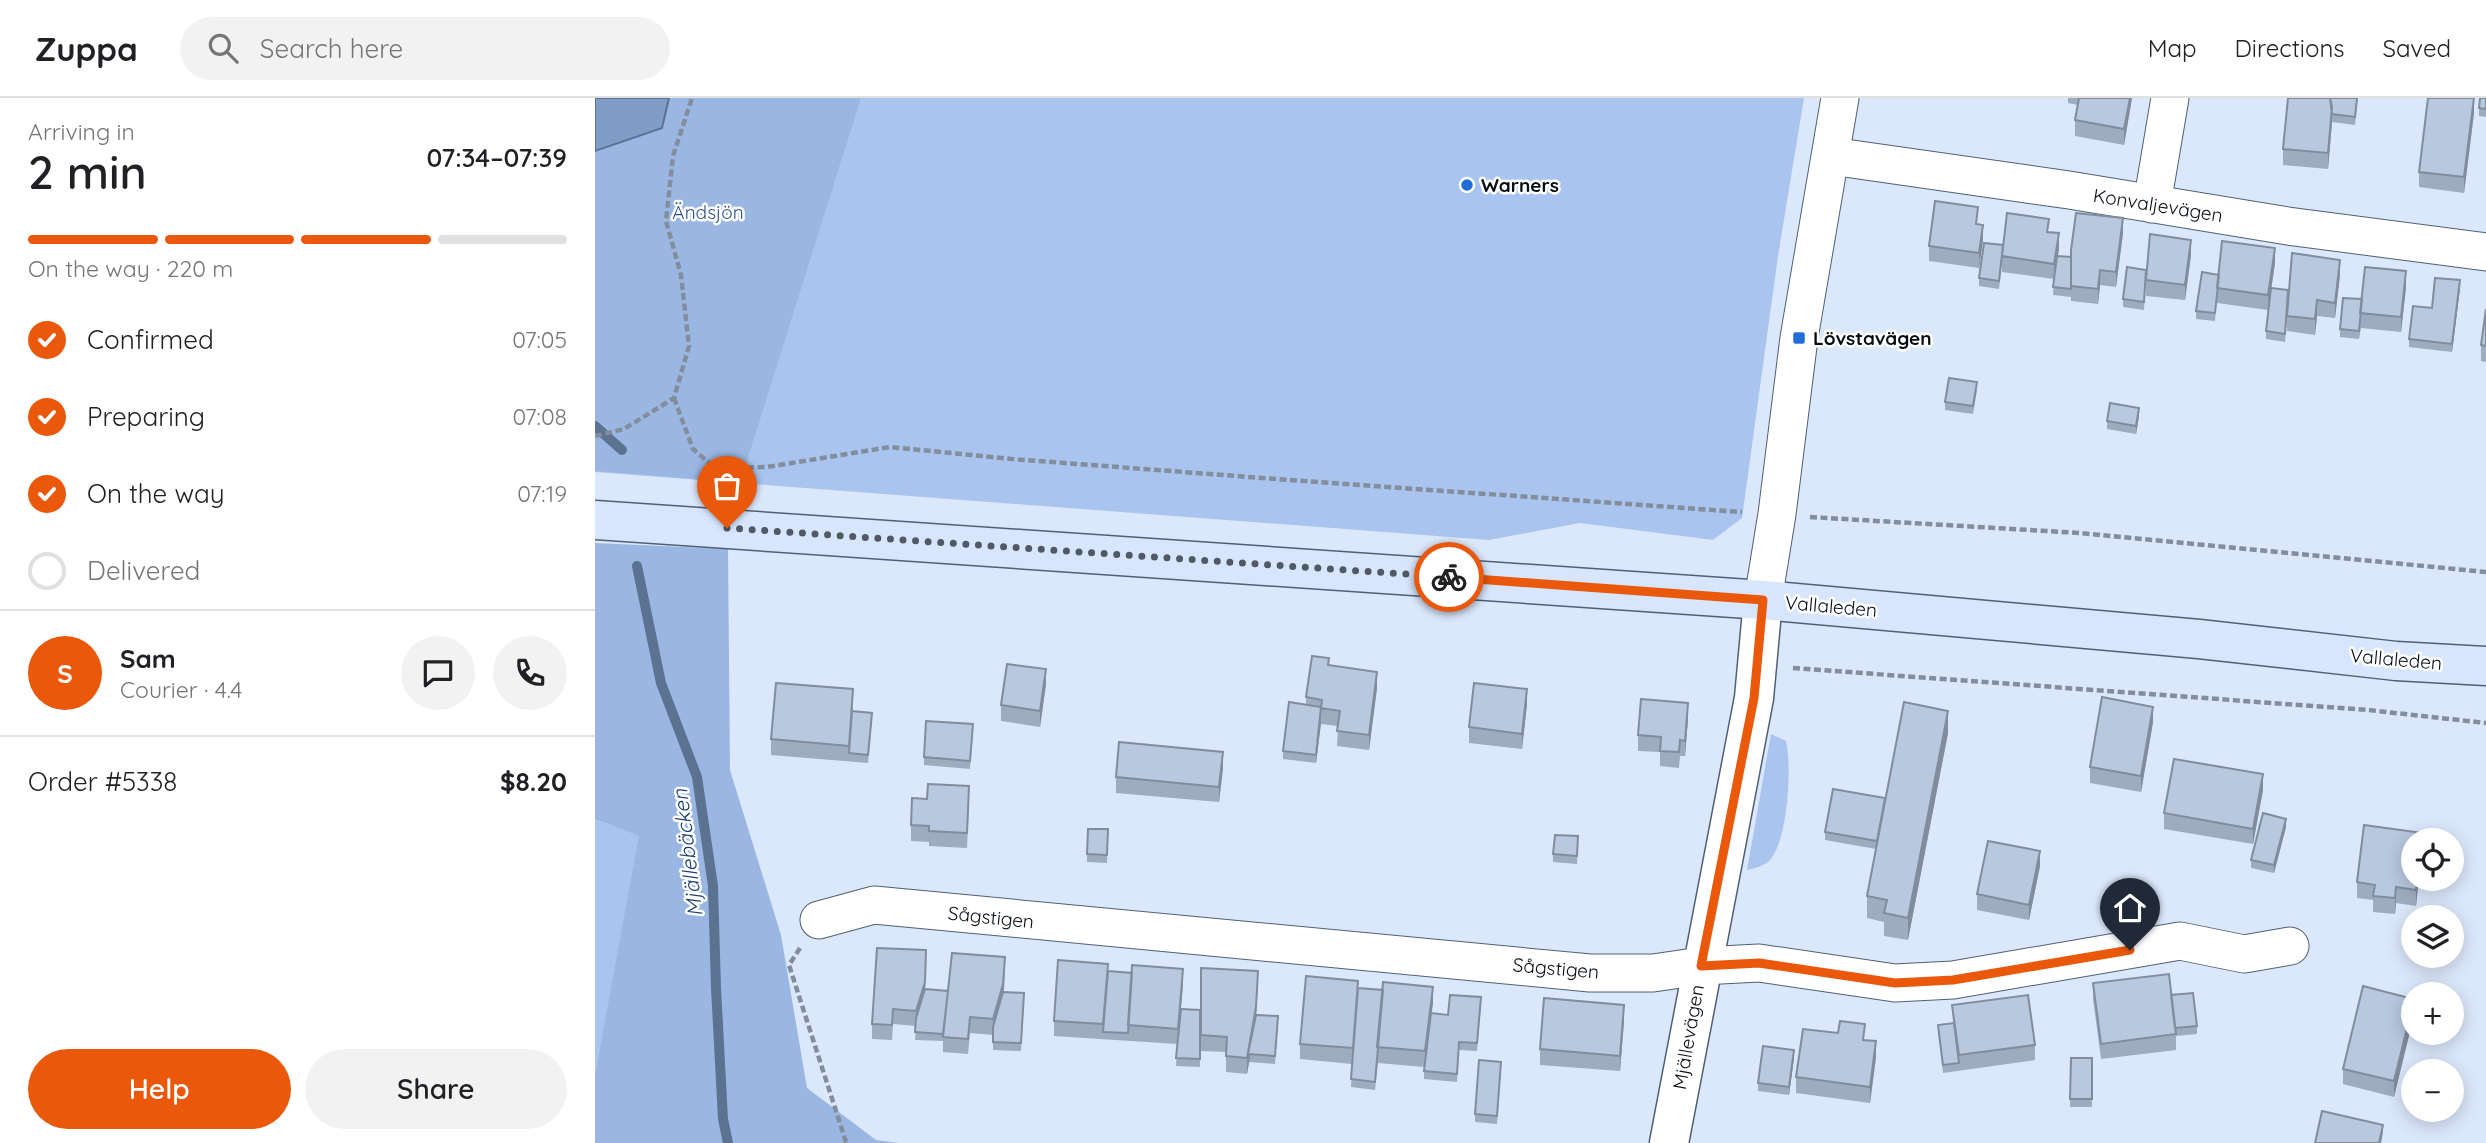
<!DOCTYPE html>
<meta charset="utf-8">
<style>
body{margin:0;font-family:Quicksand,sans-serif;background:#f2f2f2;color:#202124;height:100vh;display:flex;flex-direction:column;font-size:26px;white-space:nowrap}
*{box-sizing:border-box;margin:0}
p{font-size:23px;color:#757577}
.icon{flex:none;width:38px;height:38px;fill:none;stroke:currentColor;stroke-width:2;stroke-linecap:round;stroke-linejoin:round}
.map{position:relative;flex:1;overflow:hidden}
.details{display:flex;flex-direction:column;background:#fff;width:595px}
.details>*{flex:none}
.buttons{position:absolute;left:1806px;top:730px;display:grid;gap:14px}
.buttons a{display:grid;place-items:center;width:63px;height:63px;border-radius:50%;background:#fff;box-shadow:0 4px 18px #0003;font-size:35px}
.pin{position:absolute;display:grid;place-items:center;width:60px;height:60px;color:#fff;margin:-72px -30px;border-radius:50% 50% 50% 0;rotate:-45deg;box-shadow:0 0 7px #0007}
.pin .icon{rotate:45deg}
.courier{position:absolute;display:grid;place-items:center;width:70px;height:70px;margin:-35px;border:5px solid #ea580c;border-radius:50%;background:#fff;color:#222;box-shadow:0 2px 9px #0007}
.summary em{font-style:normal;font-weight:600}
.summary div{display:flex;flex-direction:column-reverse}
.summary{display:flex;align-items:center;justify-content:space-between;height:119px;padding:0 28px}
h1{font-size:46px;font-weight:600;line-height:52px}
.bar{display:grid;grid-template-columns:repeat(4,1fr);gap:10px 7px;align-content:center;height:84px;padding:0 28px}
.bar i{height:9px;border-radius:5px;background:#e0e0e0}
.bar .on{background:#ea580c}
.bar p{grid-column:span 4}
.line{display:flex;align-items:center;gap:18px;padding:0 28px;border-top:2px solid #e0e0e0}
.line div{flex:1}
.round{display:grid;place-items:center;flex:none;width:74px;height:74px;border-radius:37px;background:#f2f2f2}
ol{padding:0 28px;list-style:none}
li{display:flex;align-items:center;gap:21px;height:77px}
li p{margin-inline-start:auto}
li .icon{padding:7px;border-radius:50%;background:#ea580c;color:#fff;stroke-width:4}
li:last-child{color:#757577}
li i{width:38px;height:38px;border:4px solid #e0e0e0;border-radius:50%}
.primary-button{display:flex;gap:14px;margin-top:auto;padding:14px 28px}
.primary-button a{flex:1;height:80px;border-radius:42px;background:#ea580c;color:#fff;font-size:28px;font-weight:600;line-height:80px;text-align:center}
.primary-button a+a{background:#f2f2f2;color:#202124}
header{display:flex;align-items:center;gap:42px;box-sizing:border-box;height:98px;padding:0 35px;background:#fff;border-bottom:2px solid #e0e0e0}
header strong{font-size:33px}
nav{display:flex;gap:38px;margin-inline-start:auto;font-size:24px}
.search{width:490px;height:63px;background:#f2f2f2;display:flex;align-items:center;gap:18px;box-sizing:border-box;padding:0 24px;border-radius:38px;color:#757577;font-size:26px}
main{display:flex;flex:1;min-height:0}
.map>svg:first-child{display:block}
</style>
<header>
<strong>Zuppa</strong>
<div class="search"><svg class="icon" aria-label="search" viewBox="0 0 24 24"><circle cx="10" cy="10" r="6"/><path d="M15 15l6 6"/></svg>Search here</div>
<nav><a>Map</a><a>Directions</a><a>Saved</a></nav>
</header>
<main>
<section class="details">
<div class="summary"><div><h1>2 min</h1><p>Arriving in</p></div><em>07:34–07:39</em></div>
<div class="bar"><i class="on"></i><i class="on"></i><i class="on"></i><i></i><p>On the way · 220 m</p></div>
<ol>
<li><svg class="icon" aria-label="check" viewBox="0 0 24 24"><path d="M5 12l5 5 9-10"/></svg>Confirmed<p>07:05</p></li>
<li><svg class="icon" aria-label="check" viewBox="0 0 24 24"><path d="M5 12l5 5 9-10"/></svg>Preparing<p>07:08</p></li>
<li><svg class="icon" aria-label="check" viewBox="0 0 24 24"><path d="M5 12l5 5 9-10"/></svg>On the way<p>07:19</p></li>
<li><i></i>Delivered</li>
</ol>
<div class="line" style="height:126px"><b class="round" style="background:#ea580c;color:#fff">S</b><div><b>Sam</b><p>Courier · 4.4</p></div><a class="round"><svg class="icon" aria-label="chat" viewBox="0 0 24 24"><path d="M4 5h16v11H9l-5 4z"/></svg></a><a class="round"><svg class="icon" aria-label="phone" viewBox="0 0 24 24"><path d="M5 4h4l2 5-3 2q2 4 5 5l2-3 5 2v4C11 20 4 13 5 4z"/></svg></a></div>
<div class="line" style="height:91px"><div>Order #5338</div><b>$8.20</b></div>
<div class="primary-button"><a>Help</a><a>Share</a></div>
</section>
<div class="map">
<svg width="1891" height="1045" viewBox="0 0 1891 1045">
<rect width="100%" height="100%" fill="#dbe8fb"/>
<path fill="#a9c5ef" d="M 0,0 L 1209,0 L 1183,158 L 1147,420 L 1118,442 L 985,425 L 894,442 L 0,374 Z
M 1176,636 L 1191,643 C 1197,670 1193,739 1176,761 C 1170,768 1160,770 1152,772 Z
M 0,721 L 45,738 L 0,976 Z"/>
<path fill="#9ab7e3" d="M 74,0 L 266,0 L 145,385 L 0,373 L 0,53 L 67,30 Z
M 0,445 L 133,451 L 135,672 L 186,837 L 212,990 L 281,1042 L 304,1045 L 0,1045 L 0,976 L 44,738 L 0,721 Z"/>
<path fill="#809dc7" stroke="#5c7291" stroke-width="2" d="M 0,0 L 74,0 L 67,30 L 0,53 Z"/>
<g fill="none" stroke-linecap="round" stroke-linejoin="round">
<path stroke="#5c7291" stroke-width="10" d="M 0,328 L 27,352
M 42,468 L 66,585 L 102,679 L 118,788 L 121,890 L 128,1021 L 133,1045"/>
<defs>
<path id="minor" d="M 1236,58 L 1474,92 L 1693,128 L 1891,154
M 1557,106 L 1575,0
M 1168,502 L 1182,416 L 1204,240 L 1245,0
M 224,822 L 279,807 L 995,875 L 1058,875 L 1106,868 L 1164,865 L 1300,885 L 1358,882 L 1585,843 L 1649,856 L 1695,848"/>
<path id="tertiary" d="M 1074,1045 L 1159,600 L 1168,502"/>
<path id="secondary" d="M 0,422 L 1168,502 L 1604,541 L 1801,563 L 1891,568"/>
</defs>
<use href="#minor" stroke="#515f73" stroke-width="39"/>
<use href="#tertiary" stroke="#515f73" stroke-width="41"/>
<use href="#secondary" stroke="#515f73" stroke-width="41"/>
<path stroke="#838d9b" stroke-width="4.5" stroke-dasharray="7 3.5" stroke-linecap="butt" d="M 79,300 L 98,351 L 120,370 L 172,369 L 295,349 L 417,361 L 694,382 L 1147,414
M 0,338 L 29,331 L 79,300 L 94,248 L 86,177 L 71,123 L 78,58 L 97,0
M 1215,419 L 1485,435 L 1891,474
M 1198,570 L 1773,612 L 1891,625
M 205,850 L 194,867 L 251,1044 L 254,1045"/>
<use href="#minor" stroke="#fff" stroke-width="37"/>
<use href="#tertiary" stroke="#fff" stroke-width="38"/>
<use href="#secondary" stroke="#d7e6fd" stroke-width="38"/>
</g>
<path fill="#9eacc0" d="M 1473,0 L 1537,0 L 1529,47 L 1480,38 L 1480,22 L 1483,7 L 1473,5 Z
M 1693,0 L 1763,0 L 1760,27 L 1737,24 L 1733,71 L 1688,67 L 1688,51 Z
M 1891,0 L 1891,19 L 1884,18 L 1884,10 Z
M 1879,15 L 1869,95 L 1824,89 L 1824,74 Z
M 1383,126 L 1388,142 L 1384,170 L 1334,163 L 1334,148 Z
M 1454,134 L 1464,151 L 1463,158 L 1476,159 L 1528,135 L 1521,189 L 1505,187 L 1503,206 L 1476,203 L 1476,199 L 1458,197 L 1459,181 L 1407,174 L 1407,165 L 1404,191 L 1384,188 L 1384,180 L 1408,147 Z
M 1596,157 L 1590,202 L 1551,198 L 1551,182 Z
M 1680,165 L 1673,212 L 1622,205 L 1622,198 L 1620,223 L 1601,221 L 1601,213 L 1624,177 Z
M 1551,172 L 1549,212 L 1528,209 L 1528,201 Z
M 1745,177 L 1740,220 L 1722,218 L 1720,237 L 1692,233 L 1692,220 L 1690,244 L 1671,241 L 1671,233 L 1693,192 Z
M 1811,189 L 1806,234 L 1766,230 L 1764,241 L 1745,239 L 1745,231 L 1767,201 Z
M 1865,190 L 1857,254 L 1814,249 L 1814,241 L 1837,210 Z
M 1891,211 L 1891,264 L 1886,263 L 1886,247 Z
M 1382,292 L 1378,316 L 1350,312 L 1350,304 Z
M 1544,318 L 1541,336 L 1512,331 L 1512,323 Z
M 734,568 L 782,590 L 774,652 L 742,648 L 743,628 L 726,626 L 726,625 L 721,665 L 688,661 L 688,653 L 711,607 L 711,599 Z
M 451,586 L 445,629 L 406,623 L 406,607 Z
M 932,606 L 927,651 L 874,645 L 874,629 Z
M 258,607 L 258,613 L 277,623 L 273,665 L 176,657 L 176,641 Z
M 1093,621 L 1090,658 L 1085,658 L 1084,670 L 1065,668 L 1065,654 L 1043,653 L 1043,637 Z
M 1558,624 L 1546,694 L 1495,685 L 1495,669 Z
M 378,634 L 375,671 L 329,667 L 329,659 Z
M 1353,635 L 1313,842 L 1289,838 L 1289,824 L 1272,820 L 1272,798 L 1281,751 L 1230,742 L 1230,734 L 1290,700 Z
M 628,670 L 624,704 L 521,695 L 521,679 Z
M 1668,692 L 1658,746 L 1569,731 L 1569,715 Z
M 374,704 L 372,750 L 334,748 L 334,744 L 316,743 L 316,727 Z
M 1691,729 L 1679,775 L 1656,770 L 1656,762 Z
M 513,731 L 512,765 L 492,764 L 492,756 Z
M 1828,742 L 1818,780 L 1824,780 L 1821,808 L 1801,805 L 1800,816 L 1778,814 L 1778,802 L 1762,800 L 1762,784 Z
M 983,746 L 982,766 L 958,764 L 958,756 Z
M 1445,768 L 1434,822 L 1382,812 L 1382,796 Z
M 331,868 L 330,892 L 353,893 L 410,874 L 409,894 L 429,903 L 426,953 L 398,952 L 398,937 L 375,935 L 373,956 L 348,954 L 348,943 L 320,942 L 321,928 L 298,926 L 297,942 L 277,941 L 277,926 Z
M 606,870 L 663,889 L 661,917 L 683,926 L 680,966 L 654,964 L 652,976 L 631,974 L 631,954 L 606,953 Z
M 513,873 L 588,886 L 583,942 L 605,912 L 605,969 L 581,968 L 582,946 L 459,938 L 459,923 Z
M 1498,885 L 1576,897 L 1602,928 L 1602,936 L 1581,938 L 1581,952 L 1506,961 L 1498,901 Z
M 763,890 L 838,905 L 836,916 L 853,917 L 886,907 L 882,953 L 864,952 L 862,984 L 829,981 L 829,969 L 783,965 L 780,992 L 756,989 L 757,966 L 705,961 L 705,946 Z
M 1818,901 L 1818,921 L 1799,999 L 1748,986 L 1748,971 Z
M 1357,907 L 1440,947 L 1440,962 L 1348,975 L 1343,935 L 1343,927 L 1358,925 Z
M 1029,923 L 1025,973 L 945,967 L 945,951 Z
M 1270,942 L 1281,959 L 1275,1005 L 1201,995 L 1201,979 Z
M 1199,960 L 1194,997 L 1163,993 L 1163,985 Z
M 1476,960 L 1497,960 L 1497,1009 L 1475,1009 Z
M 906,972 L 902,1026 L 880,1024 L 880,1016 Z"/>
<path fill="#818c9c" d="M 1535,0 L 1537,0 L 1529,47 L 1529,31 Z
M 1879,0 L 1879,15 L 1869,95 L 1869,79 Z
M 1737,9 L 1737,24 L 1733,71 L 1733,55 Z
M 1528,120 L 1528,135 L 1521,189 L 1521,174 Z
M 1388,127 L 1388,142 L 1384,170 L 1384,155 Z
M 1464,135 L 1464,151 L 1459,181 L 1459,166 Z
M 1596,142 L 1596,157 L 1590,202 L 1590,187 Z
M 1680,150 L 1680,165 L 1673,212 L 1673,197 Z
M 1745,162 L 1745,177 L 1740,220 L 1740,205 Z
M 1505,172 L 1505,187 L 1503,206 L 1503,191 Z
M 1811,173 L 1811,189 L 1806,234 L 1806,219 Z
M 1865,182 L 1865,190 L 1857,254 L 1857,246 Z
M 1722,202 L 1722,218 L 1720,237 L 1720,221 Z
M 1544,310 L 1544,318 L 1541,336 L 1541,328 Z
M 451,571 L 451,586 L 445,629 L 445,613 Z
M 782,574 L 782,590 L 774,652 L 774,637 Z
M 932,591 L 932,606 L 927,651 L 927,636 Z
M 1093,605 L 1093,621 L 1090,658 L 1090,643 Z
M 1558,609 L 1558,624 L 1546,694 L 1546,678 Z
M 1353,613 L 1353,635 L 1313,842 L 1313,820 Z
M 726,617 L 726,625 L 721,665 L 721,657 Z
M 628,654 L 628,670 L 624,704 L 624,689 Z
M 1668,676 L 1668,692 L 1658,746 L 1658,731 Z
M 1691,721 L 1691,729 L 1679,775 L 1679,767 Z
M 1445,753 L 1445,768 L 1434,822 L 1434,807 Z
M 1822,780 L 1824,780 L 1821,808 L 1821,792 Z
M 1801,789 L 1801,805 L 1800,816 L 1800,800 Z
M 331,852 L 330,899 L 321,928 L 321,913 Z
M 410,859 L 408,902 L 398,937 L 398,921 Z
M 588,871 L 588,886 L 583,946 L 583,931 Z
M 663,873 L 661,925 L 652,976 L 652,960 Z
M 838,889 L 838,905 L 830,969 L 830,953 Z
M 1818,906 L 1818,921 L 1799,999 L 1799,983 Z
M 1029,907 L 1029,923 L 1025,973 L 1025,958 Z
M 1281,943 L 1281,959 L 1275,1005 L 1275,989 Z
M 1199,952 L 1199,960 L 1194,997 L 1194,989 Z
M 1788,1027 L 1788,1034 L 1786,1045 L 1784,1045 Z"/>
<path fill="#b8c8df" stroke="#818c9c" stroke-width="2" d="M 1484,0 L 1535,0 L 1529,31 L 1480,22 Z
M 1693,0 L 1735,0 L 1737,9 L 1733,55 L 1688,51 Z
M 1735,0 L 1762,0 L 1760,19 L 1737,16 Z
M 1833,0 L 1879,0 L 1869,79 L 1824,74 Z
M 1885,0 L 1891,0 L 1891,11 L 1884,10 Z
M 1340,103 L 1383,109 L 1381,126 L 1388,127 L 1384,155 L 1334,148 Z
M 1412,115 L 1454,121 L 1452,134 L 1464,135 L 1459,166 L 1407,158 Z
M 1481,115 L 1528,120 L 1521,174 L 1505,172 L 1503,191 L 1476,188 L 1476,152 Z
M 1555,136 L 1596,142 L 1590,187 L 1551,182 Z
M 1627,143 L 1680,150 L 1673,197 L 1622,190 Z
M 1389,145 L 1408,147 L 1404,183 L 1384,180 Z
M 1697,155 L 1745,162 L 1740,205 L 1722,202 L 1720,221 L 1692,218 Z
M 1462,158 L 1476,159 L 1476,191 L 1458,189 Z
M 1532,169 L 1551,172 L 1549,204 L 1528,201 Z
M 1770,169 L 1811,173 L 1806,219 L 1765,215 Z
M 1607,174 L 1624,177 L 1620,215 L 1601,213 Z
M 1840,180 L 1865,182 L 1857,246 L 1814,241 L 1818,208 L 1837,210 Z
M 1676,190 L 1693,192 L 1690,236 L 1671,233 Z
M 1748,200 L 1767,201 L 1764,233 L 1745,231 Z
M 1891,211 L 1891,248 L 1886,247 Z
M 1354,280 L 1382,284 L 1378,308 L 1350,304 Z
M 1515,305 L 1544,310 L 1541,328 L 1512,323 Z
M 717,558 L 734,560 L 733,567 L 782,574 L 774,637 L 742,633 L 745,613 L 726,610 L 727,602 L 711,599 Z
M 412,566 L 451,571 L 445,613 L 406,607 Z
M 181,585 L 258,591 L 254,648 L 176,641 Z
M 879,585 L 932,591 L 927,636 L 874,629 Z
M 1507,599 L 1558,609 L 1546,678 L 1495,669 Z
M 1046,601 L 1093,605 L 1090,643 L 1085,642 L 1084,654 L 1065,653 L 1066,639 L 1043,637 Z
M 694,604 L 726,609 L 721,657 L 688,653 Z
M 1309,604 L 1353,613 L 1313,820 L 1289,815 L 1292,802 L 1272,798 Z
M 257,613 L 277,615 L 273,657 L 254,655 Z
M 331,623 L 378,626 L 375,663 L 329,659 Z
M 524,644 L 628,654 L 624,689 L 521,679 Z
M 1579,661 L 1668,676 L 1658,731 L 1569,715 Z
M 333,686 L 374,688 L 372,735 L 334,733 L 334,728 L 316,727 L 317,700 L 332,701 Z
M 1238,691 L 1290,700 L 1282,743 L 1230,734 Z
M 1668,715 L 1691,721 L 1679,767 L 1656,762 Z
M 1769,727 L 1828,735 L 1827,742 L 1818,742 L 1818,780 L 1822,780 L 1821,792 L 1801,789 L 1800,800 L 1778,798 L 1780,787 L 1762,784 Z
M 493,731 L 513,731 L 512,757 L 492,756 Z
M 960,737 L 983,738 L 982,758 L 958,756 Z
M 1393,743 L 1445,753 L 1434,807 L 1382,796 Z
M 282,850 L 331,852 L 330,884 L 321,913 L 298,911 L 297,927 L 277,926 Z
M 357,855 L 410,859 L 408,886 L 398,921 L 375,919 L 373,941 L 348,939 Z
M 463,862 L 513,866 L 508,926 L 459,923 Z
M 537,867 L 588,871 L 583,931 L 533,927 Z
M 606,870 L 663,873 L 661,909 L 652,960 L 631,958 L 632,939 L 606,937 Z
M 513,873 L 537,875 L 533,935 L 508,934 Z
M 1574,876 L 1581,936 L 1506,946 L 1498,885 Z
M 711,878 L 763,883 L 758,950 L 705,946 Z
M 788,884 L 838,889 L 830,953 L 782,949 Z
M 1768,888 L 1818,901 L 1818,906 L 1799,983 L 1748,971 Z
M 763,890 L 788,892 L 780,984 L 756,981 Z
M 330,891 L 353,893 L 348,936 L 320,934 L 321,920 Z
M 408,894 L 429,895 L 426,945 L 398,944 L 398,929 Z
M 1598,895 L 1602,928 L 1580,930 L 1576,897 Z
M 855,897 L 886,899 L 882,945 L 864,944 L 862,976 L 829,973 L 836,915 L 853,917 Z
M 1433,897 L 1440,947 L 1364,957 L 1357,907 Z
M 949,900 L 1029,907 L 1025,958 L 945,951 Z
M 586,911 L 605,912 L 605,961 L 581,960 Z
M 661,917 L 683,918 L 680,958 L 653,956 Z
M 1245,923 L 1270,926 L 1268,942 L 1281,943 L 1275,989 L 1201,979 L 1208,931 L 1243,935 Z
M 1359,925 L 1364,965 L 1348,967 L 1343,927 Z
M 1168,948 L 1199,952 L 1194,989 L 1163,985 Z
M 1476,960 L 1497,960 L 1497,1001 L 1475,1001 Z
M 884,962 L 906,964 L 902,1018 L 880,1016 Z
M 1727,1013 L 1788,1027 L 1784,1045 L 1720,1045 Z"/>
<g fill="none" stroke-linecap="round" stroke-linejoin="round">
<path stroke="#515964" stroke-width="7" stroke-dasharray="0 12.6" d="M 132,430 L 854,479"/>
<path stroke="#ea580c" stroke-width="9" d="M 854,479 L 1168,502 L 1159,600 L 1106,868 L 1164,865 L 1300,885 L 1358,882 L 1535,852"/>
</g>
<g fill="#226ed9" stroke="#fff" stroke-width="2.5">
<circle cx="872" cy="87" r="7"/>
<rect x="1197" y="233" width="14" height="14" rx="3.5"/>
</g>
<g text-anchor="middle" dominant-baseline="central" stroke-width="5" stroke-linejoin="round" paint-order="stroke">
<g font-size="19" font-weight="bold" fill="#070c13" stroke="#fff" text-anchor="start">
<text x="886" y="87">Warners</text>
<text x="1218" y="240">Lövstavägen</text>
</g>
<g font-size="19" fill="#070c13" stroke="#fff">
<text transform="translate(1563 107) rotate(9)">Konvaljevägen</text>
<text transform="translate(1236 508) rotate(5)">Vallaleden</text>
<text transform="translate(1801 561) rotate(5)">Vallaleden</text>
<text transform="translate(396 819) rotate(6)">Sågstigen</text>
<text transform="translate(961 870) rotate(5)">Sågstigen</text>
<text transform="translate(1093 939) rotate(-80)">Mjällevägen</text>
</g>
<g font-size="19" fill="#2d5289" stroke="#fff">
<text x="113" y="114">Ändsjön</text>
</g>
<g font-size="21" font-style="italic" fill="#1a3e74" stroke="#fff">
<text transform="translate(92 755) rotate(-97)">Mjällebäcken</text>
</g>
</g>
</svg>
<div class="buttons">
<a><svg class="icon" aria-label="locate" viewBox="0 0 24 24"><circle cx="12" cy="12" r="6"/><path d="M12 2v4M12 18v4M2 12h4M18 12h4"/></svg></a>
<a><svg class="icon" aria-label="layers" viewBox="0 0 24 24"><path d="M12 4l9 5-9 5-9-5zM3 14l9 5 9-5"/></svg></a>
<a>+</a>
<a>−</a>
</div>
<div class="pin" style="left:132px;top:430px;background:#ea580c"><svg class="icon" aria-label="bag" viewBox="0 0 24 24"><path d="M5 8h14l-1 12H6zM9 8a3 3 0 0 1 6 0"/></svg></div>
<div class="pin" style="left:1535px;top:852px;background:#1f2937"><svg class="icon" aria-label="home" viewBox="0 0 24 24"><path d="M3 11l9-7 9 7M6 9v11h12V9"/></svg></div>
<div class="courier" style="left:854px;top:479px"><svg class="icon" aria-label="bike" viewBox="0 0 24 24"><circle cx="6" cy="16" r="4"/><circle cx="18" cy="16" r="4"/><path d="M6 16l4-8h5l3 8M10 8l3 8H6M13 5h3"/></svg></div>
</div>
</main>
